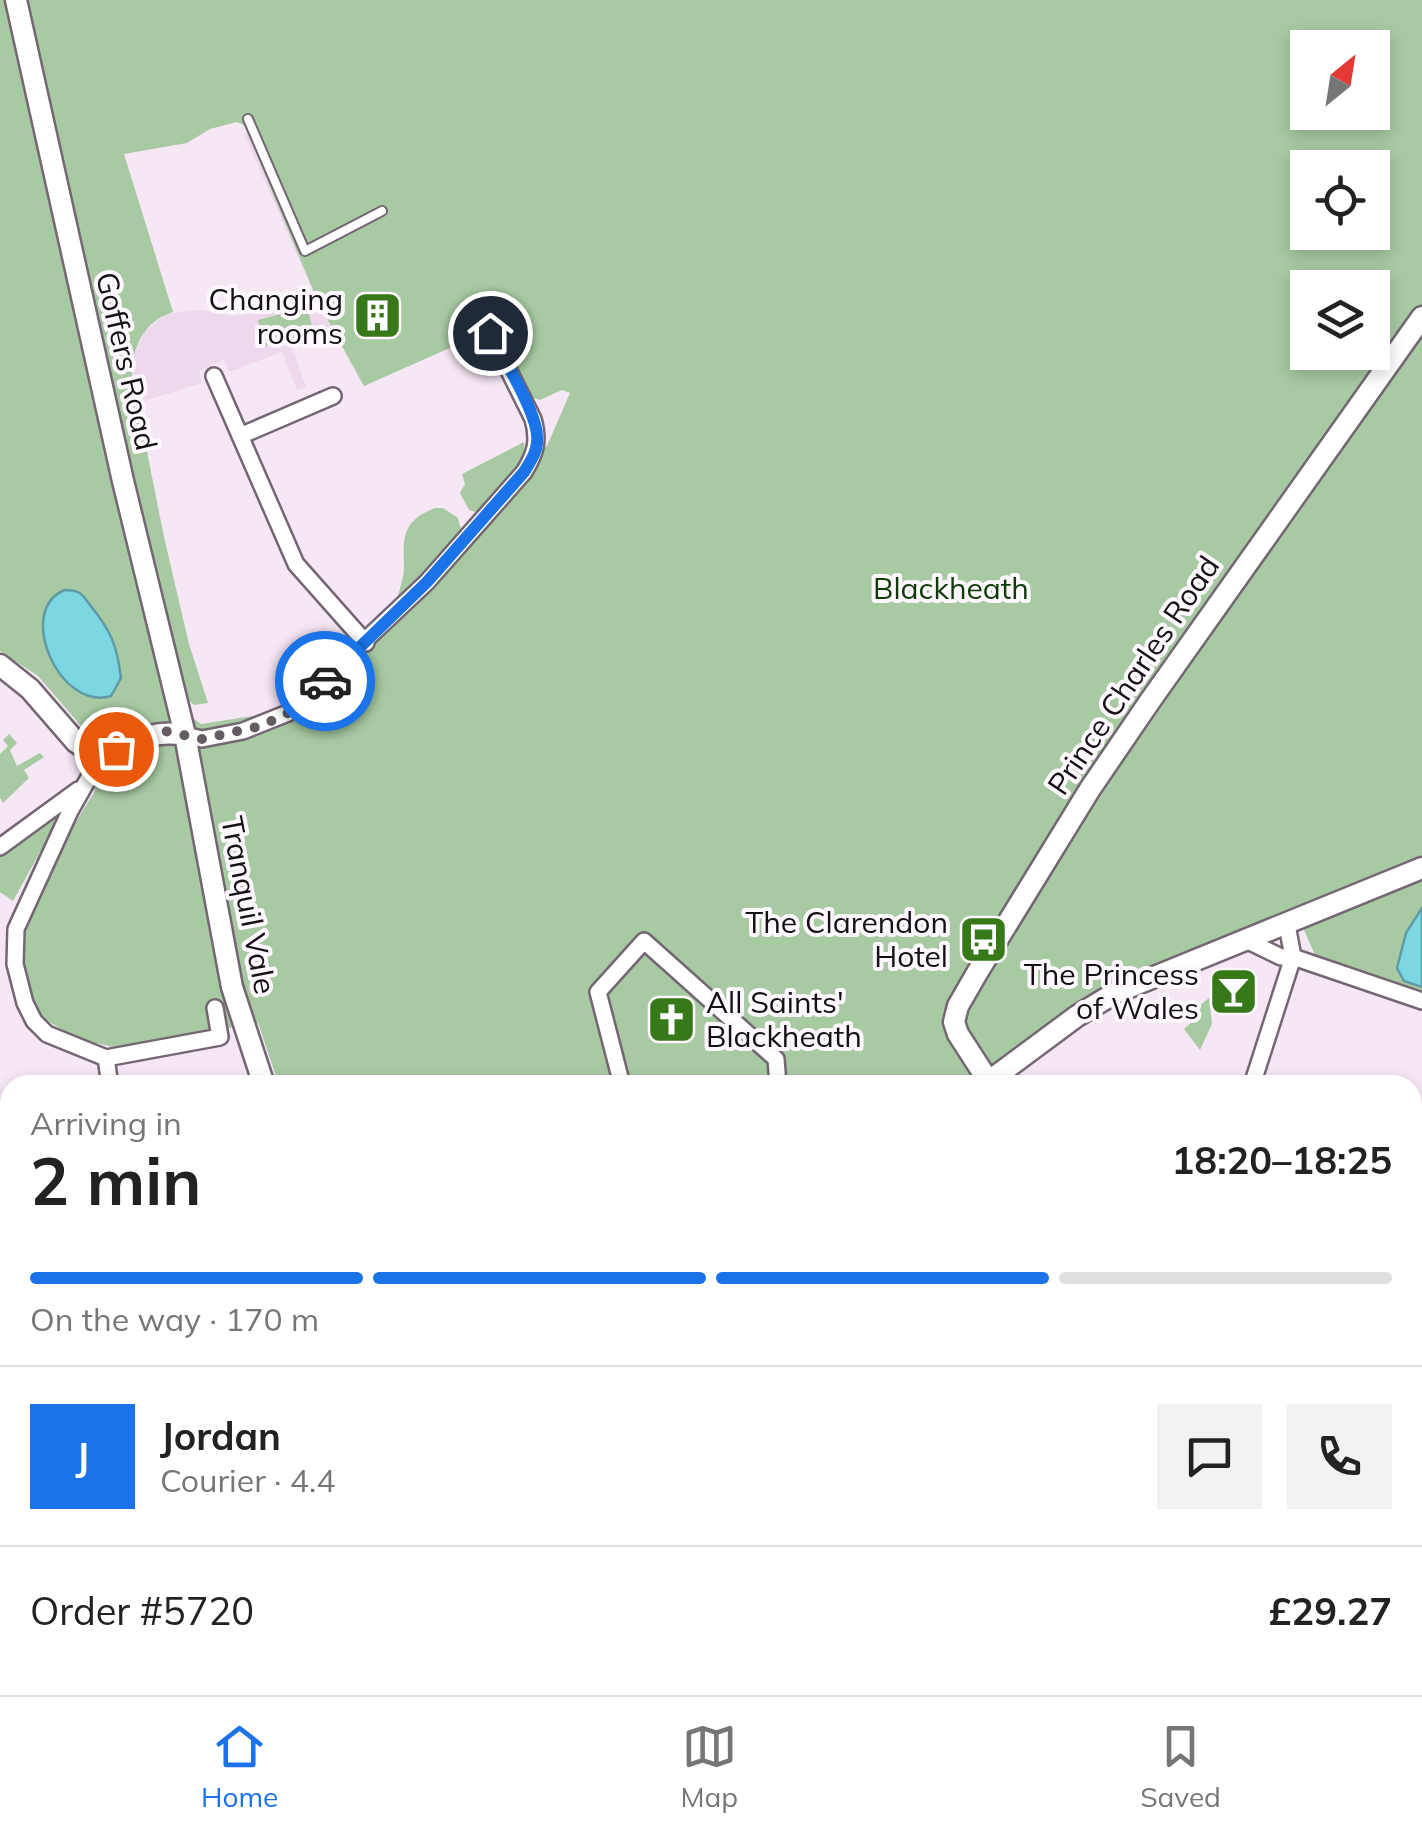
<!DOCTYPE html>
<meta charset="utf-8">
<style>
body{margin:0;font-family:Mulish,sans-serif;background:#f2f2f2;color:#222;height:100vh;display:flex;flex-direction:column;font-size:38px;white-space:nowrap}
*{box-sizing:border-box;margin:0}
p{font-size:32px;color:#767676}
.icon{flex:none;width:55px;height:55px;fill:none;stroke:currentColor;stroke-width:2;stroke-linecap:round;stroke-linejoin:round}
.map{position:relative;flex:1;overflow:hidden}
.drawer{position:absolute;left:0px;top:1075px;width:1422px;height:620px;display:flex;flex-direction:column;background:#fff;border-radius:30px 30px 0 0;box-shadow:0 5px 15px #0003}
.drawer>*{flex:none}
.needle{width:65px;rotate:30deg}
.fabs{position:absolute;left:1290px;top:30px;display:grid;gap:20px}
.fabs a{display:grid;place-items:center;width:100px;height:100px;border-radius:0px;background:#fff;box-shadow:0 5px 15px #0003;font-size:50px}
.pin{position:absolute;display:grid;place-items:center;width:85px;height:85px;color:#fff;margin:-42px;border:5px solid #fff;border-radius:50%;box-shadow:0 2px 10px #0007}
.courier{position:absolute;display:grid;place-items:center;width:100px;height:100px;margin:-50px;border:8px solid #1a73e8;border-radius:50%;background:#fff;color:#222;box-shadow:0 2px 12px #0007}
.overview em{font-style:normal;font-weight:700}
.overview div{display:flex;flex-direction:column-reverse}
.overview{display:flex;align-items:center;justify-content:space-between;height:170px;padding:0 30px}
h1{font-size:65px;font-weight:700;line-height:75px}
.bar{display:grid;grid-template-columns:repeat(4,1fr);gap:15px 10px;align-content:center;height:120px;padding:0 30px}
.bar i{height:12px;border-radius:8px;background:#e0e0e0}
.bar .active{background:#1a73e8}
.bar p{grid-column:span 4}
.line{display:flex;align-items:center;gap:25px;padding:0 30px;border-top:2px solid #e0e0e0}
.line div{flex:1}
.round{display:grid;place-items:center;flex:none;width:105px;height:105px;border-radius:0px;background:#f2f2f2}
.menu{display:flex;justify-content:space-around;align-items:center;height:140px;border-top:2px solid #e0e0e0;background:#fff;font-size:28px;color:#767676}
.menu a{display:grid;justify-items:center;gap:5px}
.menu .active{color:#1a73e8}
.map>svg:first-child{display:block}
</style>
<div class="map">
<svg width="1422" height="1695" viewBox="0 0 1422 1695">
<rect width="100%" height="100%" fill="#f6e7f5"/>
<path fill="#eed9ec" d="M 255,125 L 364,386 L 335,336 L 318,341 L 314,335 L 297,341 L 292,348 L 306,387 L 297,390 L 282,352 L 229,372 L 224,360 L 199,371 L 202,383 L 138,403 L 132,376 L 134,354 L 144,332 L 166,314 L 200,310 L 235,316 L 294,304 L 318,303 L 244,134 Z
M 0,1252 L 10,1258 L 10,1397 L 0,1391 Z
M 550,1685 L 654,1685 L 677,1689 L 676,1695 L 551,1695 Z"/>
<path fill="#a8caa3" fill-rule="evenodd" d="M 0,0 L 1422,0 L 1422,993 L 1316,957 L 1295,910 L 1149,967 L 1096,994 L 966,1085 L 279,1085 L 258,1023 L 117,1048 L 75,1038 L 39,1015 L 25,975 L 25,934 L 59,849 L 95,791 L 87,733 L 38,676 L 0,651 ZM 1308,48 L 1372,48 L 1372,112 L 1308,112 ZM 237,122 L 244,125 L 319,304 L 364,386 L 495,328 L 531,397 L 540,400 L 562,390 L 570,393 L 547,446 L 531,453 L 420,583 L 319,679 L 284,706 L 265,714 L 201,724 L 191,717 L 185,697 L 194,705 L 208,703 L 189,644 L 164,537 L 132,376 C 132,347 144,321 173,312 L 124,154 L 187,143 L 210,129 ZM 1308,168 L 1372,168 L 1372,232 L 1308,232 ZM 1308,288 L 1372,288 L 1372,352 L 1308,352 Z
M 307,307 L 314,333 L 265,346 L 258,320 Z
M 524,442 C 527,470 496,493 478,513 L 469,510 L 460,493 L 465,484 L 462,474 Z
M 435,508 L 443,508 L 458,518 L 462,533 L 397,600 C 399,590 404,578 404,567 C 403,537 402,521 435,508 Z
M 9,734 L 17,743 L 10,750 L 17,766 L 40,753 L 44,757 L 24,770 L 29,778 L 3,803 L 0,798 L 0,754 L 8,746 L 3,740 Z
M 49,819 L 55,820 L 55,825 L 13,901 L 0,892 L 0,856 Z
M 1209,998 L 1212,1024 L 1200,1050 L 1184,1029 L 1194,1020 L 1189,1014 Z
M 1422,1595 L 1422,1695 L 1318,1695 L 1319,1685 L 1412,1685 L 1413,1600 Z"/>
<path fill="#7dd7e3" stroke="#5e9ba5" stroke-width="2.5" d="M 65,590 C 80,590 82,594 90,605 C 111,631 117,645 121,678 L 111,696 C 59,712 15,609 65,590 Z
M 1422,908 L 1422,987 L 1404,981 L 1397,968 L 1406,933 Z"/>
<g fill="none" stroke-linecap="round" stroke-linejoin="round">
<defs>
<path id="lane" d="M 248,119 L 305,251 L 382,211
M 0,1266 L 10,1272
M 0,1594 L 10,1600"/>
<path id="street" d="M 214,376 L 296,564 L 366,643
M 240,436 L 333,396
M 185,735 L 202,739 L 243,731 L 288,713 L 427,582 L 524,472 C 536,453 539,440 533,419 L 490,333
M 100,758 L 70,811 L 16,929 L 15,964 L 25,1003 L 34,1021 L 47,1034 L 106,1058 L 220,1037 L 215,1008
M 0,847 L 78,790
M 1248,941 L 1281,957 L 1293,957 L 1422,1001
M 106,1058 L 110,1085
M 622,1085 L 598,992 L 644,941 L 776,1059 L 778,1085
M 1252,1085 L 1293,957 L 1287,925
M 1412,1211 L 1422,1215
M 0,1410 L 10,1416
M 1412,1428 L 1422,1399
M 1412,1506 L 1422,1510
M 1412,1584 L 1422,1579
M 1303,1695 L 1305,1685"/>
<path id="secondary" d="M 16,0 L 123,481 L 185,735 L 232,987 L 264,1085
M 0,665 L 30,689 L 76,742 L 100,758 C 130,745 150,728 185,735
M 989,1082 L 958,1034 L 954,1022 L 958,1006 L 977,973 L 1090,789 L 1150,701 L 1422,317
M 984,1085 L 1077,1016 L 1115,993 L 1422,868
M 542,1685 L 542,1695"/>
</defs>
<use href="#lane" stroke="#746673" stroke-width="12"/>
<use href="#street" stroke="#746673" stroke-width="20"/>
<use href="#secondary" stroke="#746673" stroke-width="25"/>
<use href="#lane" stroke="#fff" stroke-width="8"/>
<use href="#street" stroke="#fff" stroke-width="15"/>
<use href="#secondary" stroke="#fff" stroke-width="20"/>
<defs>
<path id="rail" d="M 0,1516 L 10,1521
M 373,1685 L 398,1695
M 396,1685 L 421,1695"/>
</defs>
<use href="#rail" stroke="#352f34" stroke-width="9"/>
<use href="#rail" stroke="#fef7fd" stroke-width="5" stroke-dasharray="15" stroke-linecap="butt"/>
</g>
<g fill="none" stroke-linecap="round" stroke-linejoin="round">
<path stroke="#645b63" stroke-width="10" stroke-dasharray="0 18" d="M 116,749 L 165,731 L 202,739 L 261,726 L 288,713 L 325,681"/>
<path stroke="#1a73e8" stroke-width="12" d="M 325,681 L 427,582 L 524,472 C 531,461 539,449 537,435 C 535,409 503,358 490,333"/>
</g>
<defs>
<symbol id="building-square" viewBox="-11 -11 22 22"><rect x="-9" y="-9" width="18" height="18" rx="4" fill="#377918" stroke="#fef7fd"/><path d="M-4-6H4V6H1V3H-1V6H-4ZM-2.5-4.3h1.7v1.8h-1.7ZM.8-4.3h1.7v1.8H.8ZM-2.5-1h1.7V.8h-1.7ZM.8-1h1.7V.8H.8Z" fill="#fff"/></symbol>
<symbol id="bus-square" viewBox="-11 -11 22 22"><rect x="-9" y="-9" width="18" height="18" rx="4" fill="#377918" stroke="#fef7fd"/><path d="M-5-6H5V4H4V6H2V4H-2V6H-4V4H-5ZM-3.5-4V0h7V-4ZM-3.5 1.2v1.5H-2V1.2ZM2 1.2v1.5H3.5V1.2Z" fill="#fff"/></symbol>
<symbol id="bar-square" viewBox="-11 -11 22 22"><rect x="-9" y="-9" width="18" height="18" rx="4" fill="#377918" stroke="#fef7fd"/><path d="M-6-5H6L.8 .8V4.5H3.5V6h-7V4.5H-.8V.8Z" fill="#fff"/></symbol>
<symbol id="church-square" viewBox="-11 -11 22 22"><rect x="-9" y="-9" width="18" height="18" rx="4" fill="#377918" stroke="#fef7fd"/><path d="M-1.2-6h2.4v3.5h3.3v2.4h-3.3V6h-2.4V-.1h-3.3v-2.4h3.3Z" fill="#fff"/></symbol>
</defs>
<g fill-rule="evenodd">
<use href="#building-square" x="350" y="288" width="55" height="55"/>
<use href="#bus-square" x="956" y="912" width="55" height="55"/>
<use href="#bar-square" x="1206" y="964" width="55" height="55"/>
<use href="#church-square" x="644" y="992" width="55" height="55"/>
</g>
<g text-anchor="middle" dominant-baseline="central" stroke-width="8" stroke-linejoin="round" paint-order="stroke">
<g font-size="30" fill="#151014" stroke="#fef7fd" text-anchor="end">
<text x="343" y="299">Changing<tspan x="343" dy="34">rooms</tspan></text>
<text x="948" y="922">The Clarendon<tspan x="948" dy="34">Hotel</tspan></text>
<text x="1199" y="974">The Princess<tspan x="1199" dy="34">of Wales</tspan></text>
<text x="706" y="1002" text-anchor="start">All Saints'<tspan x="706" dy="34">Blackheath</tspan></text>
</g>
<g font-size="30" fill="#151014" stroke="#fef7fd">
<text transform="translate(127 361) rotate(77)">Goffers Road</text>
<text transform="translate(1133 675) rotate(-56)">Prince Charles Road</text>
<text transform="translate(249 905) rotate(79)">Tranquil Vale</text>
</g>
<g font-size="30" fill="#0c3b06" stroke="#fef7fd">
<text x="951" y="588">Blackheath</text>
</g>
</g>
</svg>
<div class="fabs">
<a><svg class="needle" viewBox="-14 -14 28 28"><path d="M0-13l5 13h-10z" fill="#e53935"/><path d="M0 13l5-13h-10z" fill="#767676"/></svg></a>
<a><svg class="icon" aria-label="locate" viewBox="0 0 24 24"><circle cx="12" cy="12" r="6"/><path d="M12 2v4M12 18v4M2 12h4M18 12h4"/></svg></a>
<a><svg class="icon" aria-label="layers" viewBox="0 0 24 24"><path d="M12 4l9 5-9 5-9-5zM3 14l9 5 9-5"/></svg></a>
</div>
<div class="pin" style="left:116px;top:749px;background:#ea580c"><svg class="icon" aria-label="bag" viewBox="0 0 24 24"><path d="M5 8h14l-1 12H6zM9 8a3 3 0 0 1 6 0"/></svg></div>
<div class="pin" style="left:490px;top:333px;background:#1f2937"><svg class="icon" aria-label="home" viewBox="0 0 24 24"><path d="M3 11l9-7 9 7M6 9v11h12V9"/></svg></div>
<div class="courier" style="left:325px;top:681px"><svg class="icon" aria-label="car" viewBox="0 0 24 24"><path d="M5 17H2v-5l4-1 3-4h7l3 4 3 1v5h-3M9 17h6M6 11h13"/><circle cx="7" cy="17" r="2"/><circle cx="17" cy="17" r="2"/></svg></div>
<section class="drawer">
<div class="overview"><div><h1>2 min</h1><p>Arriving in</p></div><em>18:20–18:25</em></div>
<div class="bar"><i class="active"></i><i class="active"></i><i class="active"></i><i></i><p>On the way · 170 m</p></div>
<div class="line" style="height:180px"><b class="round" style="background:#1a73e8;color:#fff">J</b><div><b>Jordan</b><p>Courier · 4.4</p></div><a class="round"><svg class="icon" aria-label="chat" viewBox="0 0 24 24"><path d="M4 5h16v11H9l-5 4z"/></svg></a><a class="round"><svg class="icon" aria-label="phone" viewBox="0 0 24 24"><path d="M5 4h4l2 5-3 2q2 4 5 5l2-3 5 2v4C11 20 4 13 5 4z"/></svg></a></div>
<div class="line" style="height:130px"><div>Order #5720</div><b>£29.27</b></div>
</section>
</div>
<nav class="menu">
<a class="active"><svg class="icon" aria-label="home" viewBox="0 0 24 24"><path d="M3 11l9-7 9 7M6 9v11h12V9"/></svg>Home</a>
<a><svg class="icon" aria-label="map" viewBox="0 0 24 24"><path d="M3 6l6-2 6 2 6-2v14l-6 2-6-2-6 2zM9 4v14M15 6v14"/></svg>Map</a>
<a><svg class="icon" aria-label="saved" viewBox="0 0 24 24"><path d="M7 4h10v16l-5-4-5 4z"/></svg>Saved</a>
</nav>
